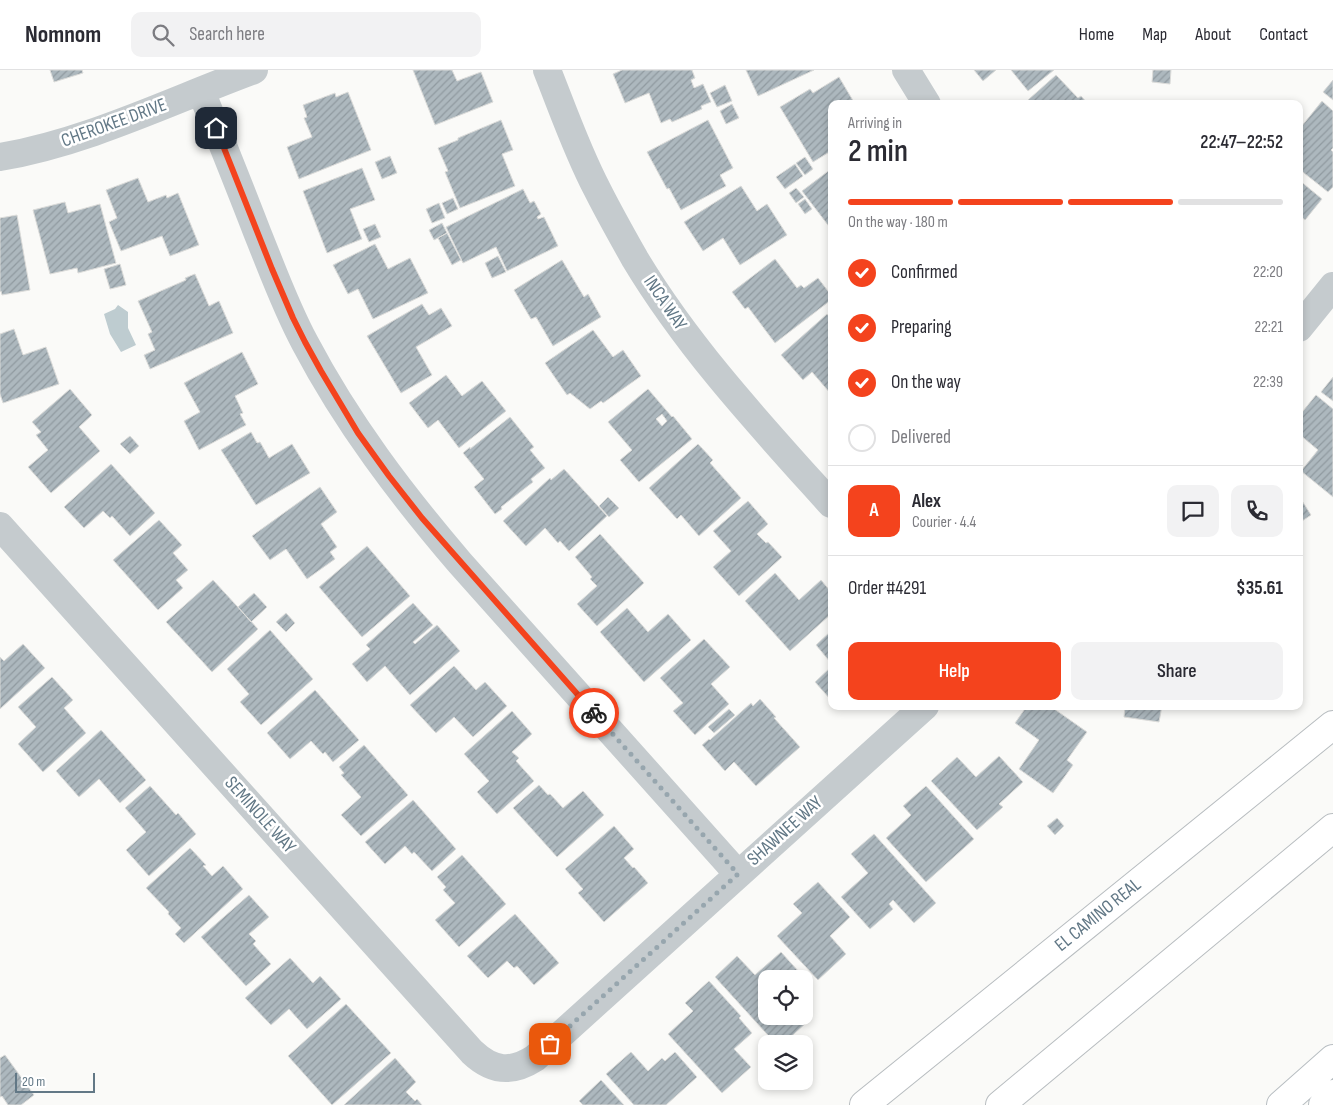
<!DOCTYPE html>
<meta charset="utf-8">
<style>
body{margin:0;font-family:"Sofia Sans Condensed",sans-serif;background:#f2f2f3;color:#2b2b33;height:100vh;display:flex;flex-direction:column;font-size:19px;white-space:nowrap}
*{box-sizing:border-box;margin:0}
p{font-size:16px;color:#7c7c81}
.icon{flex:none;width:28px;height:28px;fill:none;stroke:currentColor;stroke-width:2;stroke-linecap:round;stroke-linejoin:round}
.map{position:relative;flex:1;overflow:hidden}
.sheet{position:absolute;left:828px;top:30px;width:475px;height:610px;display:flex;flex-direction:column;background:#fff;border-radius:10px;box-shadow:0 2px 8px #0003}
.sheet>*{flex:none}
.controls{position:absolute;left:758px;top:900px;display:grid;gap:10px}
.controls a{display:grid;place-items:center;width:55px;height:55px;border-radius:10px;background:#fff;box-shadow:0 2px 8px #0003;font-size:25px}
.scale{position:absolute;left:15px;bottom:12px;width:80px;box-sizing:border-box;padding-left:5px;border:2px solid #627886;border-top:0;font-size:14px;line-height:18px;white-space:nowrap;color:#627886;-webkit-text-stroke:4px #fff;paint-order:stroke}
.pin{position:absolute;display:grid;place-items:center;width:42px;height:42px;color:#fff;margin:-21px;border-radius:10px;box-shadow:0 2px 8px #0006}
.courier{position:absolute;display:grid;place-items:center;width:50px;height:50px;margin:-25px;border:4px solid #f4431d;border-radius:50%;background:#fff;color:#222;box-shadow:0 1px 6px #0007}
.overview em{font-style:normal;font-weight:600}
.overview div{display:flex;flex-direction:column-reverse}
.overview{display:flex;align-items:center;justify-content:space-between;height:85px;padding:0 20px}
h1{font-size:32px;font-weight:600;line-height:38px}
.bar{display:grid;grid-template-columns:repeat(4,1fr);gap:8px 5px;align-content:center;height:60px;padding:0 20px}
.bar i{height:6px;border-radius:4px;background:#e1e1e2}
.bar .on{background:#f4431d}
.bar p{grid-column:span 4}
.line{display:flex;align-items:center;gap:12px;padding:0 20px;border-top:1px solid #e1e1e2}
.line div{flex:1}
.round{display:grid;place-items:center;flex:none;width:52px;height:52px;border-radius:10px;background:#f2f2f3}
ol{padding:0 20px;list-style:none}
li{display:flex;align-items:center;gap:15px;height:55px}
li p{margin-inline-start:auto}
li .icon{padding:5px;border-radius:50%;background:#f4431d;color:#fff;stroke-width:4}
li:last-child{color:#7c7c81}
li i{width:28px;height:28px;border:2px solid #e1e1e2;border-radius:50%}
.action{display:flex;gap:10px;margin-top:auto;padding:10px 20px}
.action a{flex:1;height:58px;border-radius:10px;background:#f4431d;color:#fff;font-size:20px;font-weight:600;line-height:58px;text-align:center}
.action a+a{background:#f2f2f3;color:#2b2b33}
header{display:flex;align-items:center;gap:30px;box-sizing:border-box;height:70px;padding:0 25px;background:#fff;border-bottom:1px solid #e1e1e2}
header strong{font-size:24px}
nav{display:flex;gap:28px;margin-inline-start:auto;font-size:18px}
.search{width:350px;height:45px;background:#f2f2f3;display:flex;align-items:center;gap:12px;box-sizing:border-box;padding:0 18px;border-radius:10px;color:#7c7c81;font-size:19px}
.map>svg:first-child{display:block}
</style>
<header>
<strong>Nomnom</strong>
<div class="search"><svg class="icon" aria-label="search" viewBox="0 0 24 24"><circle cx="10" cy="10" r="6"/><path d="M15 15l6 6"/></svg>Search here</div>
<nav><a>Home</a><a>Map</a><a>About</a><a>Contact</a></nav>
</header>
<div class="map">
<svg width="1333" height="1035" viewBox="0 0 1333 1035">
<defs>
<pattern id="building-hatch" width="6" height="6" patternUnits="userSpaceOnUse" patternTransform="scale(1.25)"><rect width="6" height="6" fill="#adb8be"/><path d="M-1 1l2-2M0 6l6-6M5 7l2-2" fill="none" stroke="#909aa0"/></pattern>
</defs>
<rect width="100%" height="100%" fill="#fafaf8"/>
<path fill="#beccd0" d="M 118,235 L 128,242 L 128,258 L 136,275 L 121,282 L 110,264 L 104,244 L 115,239 Z"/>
<path fill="url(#building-hatch)" stroke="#dcdcda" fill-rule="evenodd" d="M 50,0 L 82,0 L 83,3 L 54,12 Z
M 413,0 L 452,0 L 457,11 L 481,2 L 493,32 L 435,55 Z
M 622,0 L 692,0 L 695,8 L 691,10 L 694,18 L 703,14 L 711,32 L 701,36 L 702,39 L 672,52 L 670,49 L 661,53 L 649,23 L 625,33 L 613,4 Z
M 746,0 L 814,0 L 758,26 Z
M 974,0 L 996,0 L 983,11 Z
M 1011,0 L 1054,0 L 1028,21 Z
M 1153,0 L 1171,0 L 1170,14 L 1152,12 Z
M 1056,5 L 1078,28 L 1081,26 L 1088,34 L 1032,34 L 1028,30 Z
M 839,7 L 855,34 L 831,34 L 831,81 L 813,92 L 780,37 L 810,19 L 813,23 Z
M 1333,10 L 1333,30 L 1323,22 Z
M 725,15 L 732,31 L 717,37 L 710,23 Z
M 348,22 L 371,80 L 299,109 L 287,77 L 312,67 L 304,48 L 307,47 L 303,35 L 335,23 L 336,27 Z
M 1322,31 L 1333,41 L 1333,78 L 1331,80 L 1333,82 L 1333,117 L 1328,122 L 1299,99 L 1299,56 L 1301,57 Z
M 732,34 L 739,48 L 726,54 L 720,41 Z
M 501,50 L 513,80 L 502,84 L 515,116 L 460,138 L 445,102 L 448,101 L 438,78 L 458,70 L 458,68 Z
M 708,50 L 733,98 L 720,105 L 726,116 L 681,140 L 669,118 L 667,119 L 647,82 Z
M 390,86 L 397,103 L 382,109 L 375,92 Z
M 805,87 L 813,99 L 805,105 L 796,93 Z
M 795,94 L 803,106 L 785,119 L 776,107 Z
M 362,98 L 375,130 L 350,139 L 362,169 L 327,183 L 303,121 Z
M 831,99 L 831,159 L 802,121 Z
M 138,108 L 148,132 L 166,125 L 167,128 L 178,123 L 199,175 L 170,186 L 162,166 L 121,181 L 109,152 L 117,148 L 106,120 Z
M 1299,110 L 1322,129 L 1305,150 L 1299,145 Z
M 741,116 L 757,141 L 767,134 L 787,165 L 740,195 L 723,168 L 703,181 L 684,152 Z
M 796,118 L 804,127 L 796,133 L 789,123 Z
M 523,119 L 530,133 L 534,131 L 541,144 L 537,147 L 538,149 L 544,147 L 558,176 L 507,201 L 496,177 L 463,193 L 446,157 Z
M 453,128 L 458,139 L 447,144 L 442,133 Z
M 805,129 L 812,139 L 805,144 L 798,134 Z
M 65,132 L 68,143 L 100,134 L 116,193 L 78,203 L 77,198 L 50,204 L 33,140 Z
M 439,133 L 445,148 L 432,153 L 426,139 Z
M 17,145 L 30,220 L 2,225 L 1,221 L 0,222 L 0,148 Z
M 442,153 L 447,163 L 434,170 L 429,160 Z
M 375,154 L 381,167 L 369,172 L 363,159 Z
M 447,163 L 461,190 L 452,195 L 438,168 Z
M 375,174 L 388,199 L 410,188 L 428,223 L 373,249 L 358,219 L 348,224 L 333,195 Z
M 498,186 L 506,202 L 492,208 L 485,193 Z
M 775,189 L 797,218 L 801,215 L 804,218 L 818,208 L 831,225 L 831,230 L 775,273 L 748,237 L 745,239 L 732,222 Z
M 562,190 L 584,227 L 588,224 L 601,247 L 553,276 L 536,247 L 531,249 L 514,220 Z
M 120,194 L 126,215 L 110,219 L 104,199 Z
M 195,204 L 209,236 L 219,231 L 233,263 L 150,299 L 144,285 L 155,280 L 148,264 L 152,262 L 138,231 L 186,210 L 185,208 Z
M 422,234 L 429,245 L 441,238 L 452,256 L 416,277 L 432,305 L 401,323 L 367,266 Z
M 827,244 L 831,249 L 831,324 L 812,302 L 803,310 L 781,285 Z
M 14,259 L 23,285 L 46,277 L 59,314 L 3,333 L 0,324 L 0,264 Z
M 593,260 L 613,287 L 623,280 L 641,306 L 603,333 L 601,331 L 590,339 L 570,323 L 567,325 L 545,293 Z
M 242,282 L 258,314 L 235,326 L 243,343 L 240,344 L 246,355 L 199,380 L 184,351 L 200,342 L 184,313 Z
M 446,305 L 462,326 L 482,311 L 506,341 L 459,378 L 438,350 L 428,358 L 409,333 Z
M 1333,307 L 1333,331 L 1321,322 Z
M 70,319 L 92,345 L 79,357 L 100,381 L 51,423 L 28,397 L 48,380 L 36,365 L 41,362 L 32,352 Z
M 648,319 L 672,347 L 673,346 L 692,369 L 639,412 L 620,390 L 632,380 L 608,352 ZM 662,344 L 667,351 L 662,356 L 656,349 Z
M 1316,325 L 1333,339 L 1333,427 L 1301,401 L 1318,380 L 1299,364 L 1299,346 Z
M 510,347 L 534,377 L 530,380 L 545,398 L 531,409 L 533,412 L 501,437 L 502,439 L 495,444 L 474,417 L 484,409 L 463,383 L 470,377 L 470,379 Z
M 251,362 L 257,373 L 260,372 L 269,388 L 292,374 L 310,403 L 256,435 L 221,380 Z
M 130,366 L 139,376 L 130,384 L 120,374 Z
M 698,374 L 713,390 L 710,393 L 741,428 L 699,466 L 681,445 L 677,449 L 649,418 Z
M 111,394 L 155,443 L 130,466 L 112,446 L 110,448 L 103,441 L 84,458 L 64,437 Z
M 564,399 L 607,446 L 569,481 L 560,471 L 558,473 L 545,458 L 526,476 L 503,451 L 550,408 L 551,410 Z
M 320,417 L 337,442 L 321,454 L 337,477 L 330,482 L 335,489 L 307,509 L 286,479 L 270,490 L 252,466 Z
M 1299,426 L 1311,445 L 1299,453 Z
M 608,427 L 619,438 L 609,447 L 599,436 Z
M 748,431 L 768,454 L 757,464 L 766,473 L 768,472 L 782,487 L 739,526 L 713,497 L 731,481 L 713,461 Z
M 159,450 L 182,475 L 173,483 L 188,500 L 176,510 L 183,518 L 158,540 L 113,490 Z
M 600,464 L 644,513 L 597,556 L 577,534 L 597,516 L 590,509 L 592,507 L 575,487 Z
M 367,476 L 410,526 L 362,567 L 319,517 Z
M 775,503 L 799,530 L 821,510 L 831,522 L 831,544 L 790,581 L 745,531 Z
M 213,510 L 258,559 L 212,602 L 166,552 Z
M 254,523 L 267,537 L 251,552 L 238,537 Z
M 413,533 L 433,555 L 413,572 L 415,574 L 437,555 L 460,581 L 410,625 L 385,596 L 367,612 L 352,594 L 370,579 L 366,575 Z
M 627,538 L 648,562 L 668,544 L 691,570 L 644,612 L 600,562 Z
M 286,543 L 295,553 L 286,562 L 276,552 Z
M 270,560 L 313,609 L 261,655 L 240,632 L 249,624 L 227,599 Z
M 831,561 L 831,593 L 816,575 Z
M 704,569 L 730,597 L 711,614 L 729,634 L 695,665 L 673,641 L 683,633 L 660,608 Z
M 23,574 L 45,598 L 0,639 L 0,587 L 4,591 Z
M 454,596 L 476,620 L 485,612 L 507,636 L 473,667 L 454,647 L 436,663 L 410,635 Z
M 831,597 L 831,630 L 815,612 Z
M 52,607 L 73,630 L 64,638 L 86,663 L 43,702 L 18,674 L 36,657 L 18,637 Z
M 315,620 L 359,670 L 333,692 L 325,682 L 323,684 L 311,671 L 290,689 L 267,663 Z
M 760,629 L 776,647 L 774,648 L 800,677 L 756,716 L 734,692 L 725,701 L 702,675 L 709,669 L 710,670 L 751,633 L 753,636 Z
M 1027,636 L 1050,636 L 1087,662 L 1067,690 L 1073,695 L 1053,723 L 1019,699 L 1039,670 L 1015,653 Z
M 1125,636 L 1162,636 L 1159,652 L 1124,647 Z
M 729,639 L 735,645 L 714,663 L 708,657 Z
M 512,641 L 532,664 L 512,682 L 519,688 L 516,691 L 534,711 L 497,744 L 477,722 L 489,711 L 464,684 Z
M 101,660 L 146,710 L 120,733 L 99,709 L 79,727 L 56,701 Z
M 364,675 L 408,725 L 361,766 L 341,745 L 361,727 L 341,705 L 344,703 L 339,697 Z
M 999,686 L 1023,712 L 999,734 L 1003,737 L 977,760 L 931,711 L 957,687 L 976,707 Z
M 539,715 L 548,725 L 550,724 L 563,738 L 583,721 L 604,745 L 557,787 L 513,738 Z
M 150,716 L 176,745 L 178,743 L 196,764 L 149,806 L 126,780 L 146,762 L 125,738 Z
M 926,716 L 974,769 L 926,812 L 886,768 L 911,745 L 903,736 Z
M 413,730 L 456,779 L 432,801 L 414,782 L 412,784 L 405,776 L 385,794 L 365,772 Z
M 1057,748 L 1064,756 L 1055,765 L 1047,756 Z
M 614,756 L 634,779 L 624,788 L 633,798 L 634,797 L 648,813 L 604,852 L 578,823 L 583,819 L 565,799 Z
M 874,764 L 936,833 L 914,853 L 893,830 L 889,834 L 893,839 L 870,859 L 841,827 L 868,803 L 851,784 Z
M 190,778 L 206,795 L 203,796 L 212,806 L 223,796 L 243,819 L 184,873 L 175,864 L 181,858 L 168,844 L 169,842 L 146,818 Z
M 462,785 L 506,834 L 459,877 L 435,850 L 455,833 L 443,820 L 446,817 L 437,807 Z
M 818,812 L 850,847 L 830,866 L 846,884 L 818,910 L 777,866 L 802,843 L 793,834 Z
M 249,825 L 269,847 L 249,864 L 256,871 L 253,874 L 271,894 L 246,916 L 201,867 Z
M 515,844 L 559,893 L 534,915 L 517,896 L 514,898 L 507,891 L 488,908 L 467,886 Z
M 781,882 L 809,913 L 804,918 L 804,909 L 766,909 L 766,946 L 801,946 L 807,952 L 783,974 L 776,974 L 715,907 L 737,886 L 755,905 Z
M 290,888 L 313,913 L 320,906 L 341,929 L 307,959 L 289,939 L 271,955 L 245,928 Z
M 709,911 L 741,946 L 739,948 L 752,963 L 734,979 L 751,997 L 722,1023 L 668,964 L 693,941 L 685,933 Z
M 346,934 L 391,983 L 332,1035 L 288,986 Z
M 631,982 L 648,1001 L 662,988 L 665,991 L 675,982 L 697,1007 L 666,1035 L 634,1035 L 606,1004 Z
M 5,985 L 34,1025 L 21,1035 L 8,1035 L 2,1026 L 0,1027 L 0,988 Z
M 395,988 L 416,1012 L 406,1022 L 415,1031 L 417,1029 L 422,1035 L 344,1035 Z
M 601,1010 L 624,1035 L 583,1035 L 579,1031 Z"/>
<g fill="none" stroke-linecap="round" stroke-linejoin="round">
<defs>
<path id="major" d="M 1281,1035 L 1333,989
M 1323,1035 L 1333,1024"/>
<path id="highway" d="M 864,1035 L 1333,655
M 1000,1035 L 1333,758"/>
</defs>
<use href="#major" stroke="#b8bec2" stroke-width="30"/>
<use href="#highway" stroke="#b8bdc0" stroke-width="30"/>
<path stroke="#c5cbce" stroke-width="28" d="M 547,0 C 563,40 577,81 597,119 C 609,143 622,166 635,189 C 689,279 761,356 831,434
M 906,0 L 927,34
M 201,21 C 220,68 239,115 257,162 C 272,199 286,238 305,273 C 347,353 401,424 460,493 L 738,804
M 0,87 C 88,72 170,31 254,0
M 1299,258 L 1333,216
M 0,456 L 472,982 C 493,1002 512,1003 535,988 L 925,636"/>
<use href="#major" stroke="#fff" stroke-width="28"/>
<use href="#highway" stroke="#fff" stroke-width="28"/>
</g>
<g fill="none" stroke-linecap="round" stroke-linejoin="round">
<path stroke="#97a6ae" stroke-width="5" stroke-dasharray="0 9" d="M 550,974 L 738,804 L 594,643"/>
<path stroke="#f4431d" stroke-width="6" d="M 216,58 L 272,199 L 293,248 L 305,272 L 321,301 L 358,363 L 389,406 L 422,448 L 594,643"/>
</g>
<g text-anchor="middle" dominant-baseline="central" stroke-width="5" stroke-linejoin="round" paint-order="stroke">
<g font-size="19" fill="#627886" stroke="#fff">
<text transform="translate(114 53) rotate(-20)">CHEROKEE DRIVE</text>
<text transform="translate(665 233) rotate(56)">INCA WAY</text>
<text transform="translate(260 745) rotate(48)">SEMINOLE WAY</text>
<text transform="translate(785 761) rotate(-42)">SHAWNEE WAY</text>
<text transform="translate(1098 845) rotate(-39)">EL CAMINO REAL</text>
</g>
</g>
</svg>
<div class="controls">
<a><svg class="icon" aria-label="locate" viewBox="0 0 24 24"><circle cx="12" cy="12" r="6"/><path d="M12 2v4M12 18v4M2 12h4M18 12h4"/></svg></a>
<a><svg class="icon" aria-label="layers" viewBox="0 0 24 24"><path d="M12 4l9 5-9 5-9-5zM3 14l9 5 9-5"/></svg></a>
</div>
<div class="scale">20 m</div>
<div class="pin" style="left:550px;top:974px;background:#ea580c"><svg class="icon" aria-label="bag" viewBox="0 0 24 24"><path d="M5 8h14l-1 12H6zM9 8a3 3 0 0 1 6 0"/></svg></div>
<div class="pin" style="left:216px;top:58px;background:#1f2937"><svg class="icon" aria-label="home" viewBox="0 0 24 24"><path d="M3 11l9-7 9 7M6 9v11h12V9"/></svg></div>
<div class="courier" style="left:594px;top:643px"><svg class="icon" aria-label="bike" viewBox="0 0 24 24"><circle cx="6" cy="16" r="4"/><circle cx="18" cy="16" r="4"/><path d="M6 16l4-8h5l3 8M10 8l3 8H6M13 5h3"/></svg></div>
<section class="sheet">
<div class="overview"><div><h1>2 min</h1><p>Arriving in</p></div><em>22:47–22:52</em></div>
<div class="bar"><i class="on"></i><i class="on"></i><i class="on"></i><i></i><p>On the way · 180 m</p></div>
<ol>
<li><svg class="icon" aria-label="check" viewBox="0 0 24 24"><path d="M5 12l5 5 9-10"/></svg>Confirmed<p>22:20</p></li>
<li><svg class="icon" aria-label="check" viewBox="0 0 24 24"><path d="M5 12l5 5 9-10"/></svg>Preparing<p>22:21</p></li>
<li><svg class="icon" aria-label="check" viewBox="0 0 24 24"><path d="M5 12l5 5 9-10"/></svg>On the way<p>22:39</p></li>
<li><i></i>Delivered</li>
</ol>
<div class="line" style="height:90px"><b class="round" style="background:#f4431d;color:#fff">A</b><div><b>Alex</b><p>Courier · 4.4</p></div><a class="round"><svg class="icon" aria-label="chat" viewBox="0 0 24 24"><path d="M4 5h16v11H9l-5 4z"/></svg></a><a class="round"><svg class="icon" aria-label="phone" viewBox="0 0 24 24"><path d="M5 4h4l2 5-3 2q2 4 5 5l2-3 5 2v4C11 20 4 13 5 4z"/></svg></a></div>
<div class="line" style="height:65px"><div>Order #4291</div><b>$35.61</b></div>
<div class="action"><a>Help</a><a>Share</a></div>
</section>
</div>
